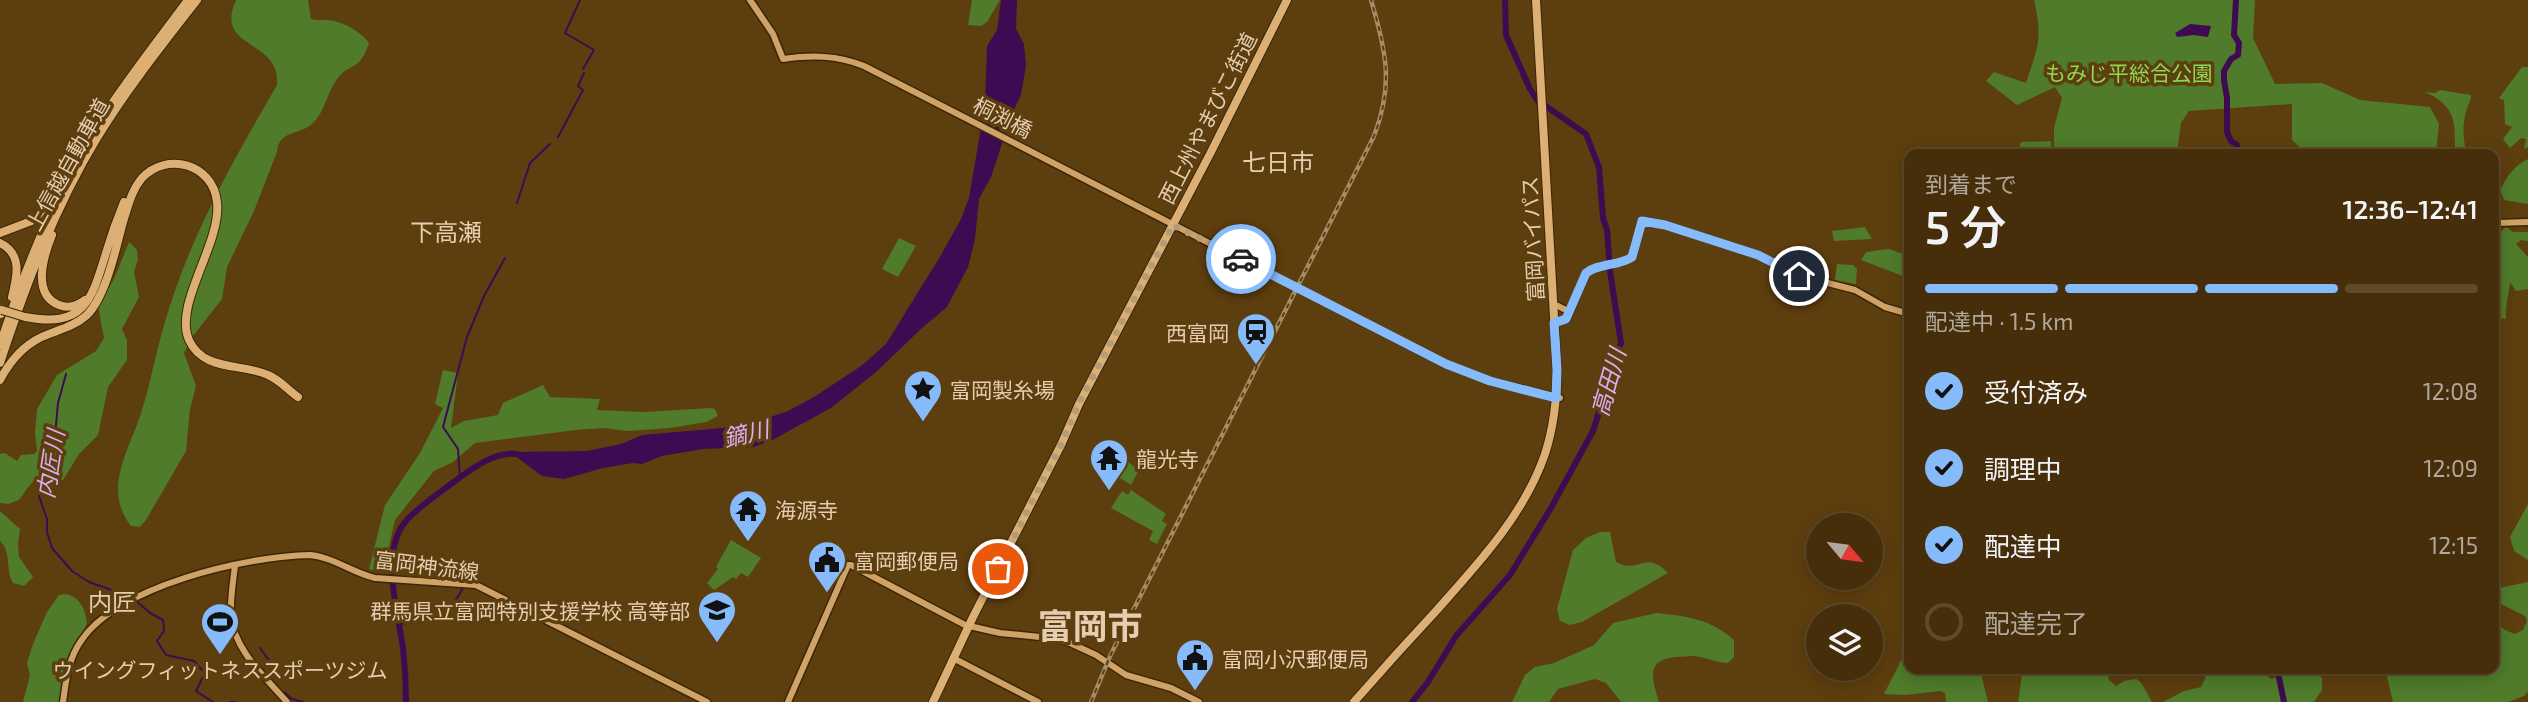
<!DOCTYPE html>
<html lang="ja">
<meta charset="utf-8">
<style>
body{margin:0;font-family:"Exo 2","Noto Sans JP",sans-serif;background:#4d3613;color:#f1f3f6;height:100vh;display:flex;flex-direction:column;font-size:26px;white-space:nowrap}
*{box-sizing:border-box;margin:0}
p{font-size:23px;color:#b0a89c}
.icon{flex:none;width:38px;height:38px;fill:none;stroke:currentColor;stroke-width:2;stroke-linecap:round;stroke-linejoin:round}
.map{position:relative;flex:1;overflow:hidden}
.details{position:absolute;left:1904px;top:149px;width:595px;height:525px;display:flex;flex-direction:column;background:#462e0a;border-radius:14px;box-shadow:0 4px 18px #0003,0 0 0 2px #5e4a2b}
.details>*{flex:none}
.needle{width:46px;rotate:119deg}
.fabs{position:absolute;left:1806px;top:513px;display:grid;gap:14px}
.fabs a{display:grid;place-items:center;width:77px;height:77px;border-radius:50%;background:#462e0a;box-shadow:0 4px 18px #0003,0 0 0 2px #5e4a2b;font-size:35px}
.pin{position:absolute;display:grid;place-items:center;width:60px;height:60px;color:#fff;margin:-30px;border:4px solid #fff;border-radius:50%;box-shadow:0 2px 7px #0007}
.courier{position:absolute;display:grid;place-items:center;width:70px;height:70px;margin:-35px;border:5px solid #86bbfb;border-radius:50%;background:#fff;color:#222;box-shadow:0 2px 9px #0007}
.head em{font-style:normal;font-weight:600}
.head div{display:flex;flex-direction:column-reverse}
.head{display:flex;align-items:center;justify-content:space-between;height:119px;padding:0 21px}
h1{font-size:46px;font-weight:600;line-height:52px}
.bar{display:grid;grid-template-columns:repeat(4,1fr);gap:10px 7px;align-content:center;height:84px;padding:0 21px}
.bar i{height:9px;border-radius:5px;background:#5e4a2b}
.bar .current{background:#86bbfb}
.bar p{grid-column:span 4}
ol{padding:0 21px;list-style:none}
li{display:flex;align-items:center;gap:21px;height:77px}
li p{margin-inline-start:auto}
li .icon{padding:7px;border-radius:50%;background:#86bbfb;color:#111;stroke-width:4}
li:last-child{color:#b0a89c}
li i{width:38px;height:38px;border:4px solid #5e4a2b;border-radius:50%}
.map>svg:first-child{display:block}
</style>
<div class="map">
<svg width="2528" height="702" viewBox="0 0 2528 702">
<rect width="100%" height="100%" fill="#5d3e0e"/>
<path fill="#4f7b2b" d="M 236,0 L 308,0 L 311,19 C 315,20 319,20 323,20 C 338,19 360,30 369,43 C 359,73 351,61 337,79 C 327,92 325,112 313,123 C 300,136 279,129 277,152 L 254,211 L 227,267 L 222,299 L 193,336 L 184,353 L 196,386 L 190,409 L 186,451 L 146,520 L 140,527 L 131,526 C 101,488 131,448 142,410 C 151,381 156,351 165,322 C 189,238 233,161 277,85 C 281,38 213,50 236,0 Z
M 972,0 L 1000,0 L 987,22 L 981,26 L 968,25 Z
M 2034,0 L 2255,0 L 2253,38 L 2275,84 L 2322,83 L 2360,100 L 2430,107 L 2439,124 L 2436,154 L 2307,154 L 2292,140 L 2292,104 L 2189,111 L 2181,123 L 2177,154 L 2054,154 L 2054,128 L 2062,98 L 2055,87 L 2017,105 L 1986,81 L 1994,72 L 2026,83 C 2038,46 2043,39 2034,0 Z
M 2522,67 L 2528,67 L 2528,147 L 2524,149 L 2526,139 L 2521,138 L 2510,148 L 2503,139 L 2512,127 L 2505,124 L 2504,100 L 2499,98 Z
M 2440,90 L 2471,95 C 2471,102 2468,104 2466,112 C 2462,126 2463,140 2467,154 L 2455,154 C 2455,122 2457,107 2425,92 L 2435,93 Z
M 2051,141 L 2052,154 L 2017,154 L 2021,142 Z
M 2528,159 L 2528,204 L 2504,200 L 2500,190 C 2507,176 2514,166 2528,159 Z
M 1865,227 L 1872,239 L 1834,241 L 1832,231 Z
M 2506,227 L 2513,232 L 2528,232 L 2528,241 L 2521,240 L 2516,244 L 2528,257 L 2528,289 L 2516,291 L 2510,282 C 2509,295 2505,305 2506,319 L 2501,318 C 2500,293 2481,246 2506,227 Z
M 899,238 L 916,246 L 898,277 L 882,269 Z
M 129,242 L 137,250 L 138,259 L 134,272 L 139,297 L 122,329 L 127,340 L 127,360 L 108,387 L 98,435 L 79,454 L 63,480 L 52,482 L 46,477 C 30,479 28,489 19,500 L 8,504 L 0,503 L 0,454 L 5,453 L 17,461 L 21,455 L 34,454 L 37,451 L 35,433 L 37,409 L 57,375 L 96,351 L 104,338 L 98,306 L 114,279 Z
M 1889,249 L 1909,256 L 1909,273 L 1903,276 L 1861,260 L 1866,252 Z
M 1837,264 L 1853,265 L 1857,269 L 1856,284 L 1835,280 Z
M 443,370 L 458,373 L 451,428 L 464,421 L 498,415 L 503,403 L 543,385 L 550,397 L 600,399 L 597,410 L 645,412 L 711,408 L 715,409 L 718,416 L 706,422 L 670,428 L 627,431 L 603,428 L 576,430 L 475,443 L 453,462 L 434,471 L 395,520 L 383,573 L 369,569 L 385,505 L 420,453 L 443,408 L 435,404 Z
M 1111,449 L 1139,470 L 1131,485 L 1101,466 Z
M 1131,490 L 1166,514 L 1162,521 L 1167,524 L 1157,544 L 1149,540 L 1153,531 L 1111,508 L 1122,491 L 1128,495 Z
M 2528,504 L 2528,560 L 2514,551 L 2510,537 Z
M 0,511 L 20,529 L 18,544 L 19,557 L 33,577 L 24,586 L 13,583 C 5,570 12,552 0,541 Z
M 1600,532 L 1610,532 L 1616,562 C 1640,575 1644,549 1668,573 L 1582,622 L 1570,625 L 1560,621 L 1557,609 L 1573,550 L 1586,538 Z
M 731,540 L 761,558 L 748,577 L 741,573 L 736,579 L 733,577 L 714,590 L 707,583 L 718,569 L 716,567 Z
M 2528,582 L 2528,692 L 2524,696 L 2508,702 L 2393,702 L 2385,669 L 2494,668 L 2494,621 L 2505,630 L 2515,634 L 2523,630 L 2527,621 L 2525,616 L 2499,603 L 2497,593 L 2499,588 Z
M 66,594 C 81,598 85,609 87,623 L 65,676 L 61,702 L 23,702 L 30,675 L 27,663 L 33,644 L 47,612 L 59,595 Z
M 1656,613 C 1686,616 1711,619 1734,640 L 1734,657 L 1728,663 C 1718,663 1710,659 1700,657 C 1693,655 1685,657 1677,657 C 1645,659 1652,679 1659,702 L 1621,702 L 1606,683 L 1595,679 L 1558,689 L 1549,702 L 1512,702 L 1525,675 L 1535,667 L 1554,663 L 1594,645 L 1613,623 Z
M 1909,645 L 1909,668 L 1980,669 L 1988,702 L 1946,702 L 1945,693 L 1940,691 L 1906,695 L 1884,694 Z
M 2023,668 L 2106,669 L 2109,680 L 2116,686 L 2124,681 L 2137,679 L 2142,684 L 2152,702 L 2018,702 Z
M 2205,669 L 2262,669 L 2263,672 L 2271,679 L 2275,678 L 2281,669 L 2313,669 L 2322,678 L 2322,690 L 2314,702 L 2163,702 L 2184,691 L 2201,687 L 2206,676 Z"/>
<path fill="#3e0b52" d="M 1001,0 L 1017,0 L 1016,29 L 1024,44 L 1026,65 L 1021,95 L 1011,116 L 991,177 L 979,199 L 975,239 L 968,267 L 947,307 L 922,328 L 876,372 L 831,408 L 774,439 L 754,447 L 703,449 L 662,456 L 642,464 L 633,463 L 603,468 L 564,479 L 542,476 L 510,452 L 587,451 L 621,444 L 642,435 L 722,428 L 755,422 L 788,411 L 814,397 L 861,366 L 886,344 L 941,255 L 961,219 L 969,198 L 985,104 L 987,46 L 997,30 Z
M 2190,24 L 2211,26 L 2208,37 L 2194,35 L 2177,37 L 2175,33 Z"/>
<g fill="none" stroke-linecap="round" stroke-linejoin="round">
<path stroke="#3e0b52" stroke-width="2" d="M 580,0 L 565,33 L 594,50 L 583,69
M 558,137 L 583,90 L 578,86 L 584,73
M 517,203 L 530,163 L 550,144
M 66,374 L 58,403 L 53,458 L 39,496 L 47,519 L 47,532 L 52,548 L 72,571 L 89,582 L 131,597
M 460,478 L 458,449 L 443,427 L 467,337 L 484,296 L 505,258
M 135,600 L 150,613 L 163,620 L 164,631 L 157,641 L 166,655 L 194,661 L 205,673 L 196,691 L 213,702
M 399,624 C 434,620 445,622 463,588
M 260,648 L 270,662 L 278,667 L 278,680
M 284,692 L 292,699 L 303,702
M 230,702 L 235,702"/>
<path stroke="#3e0b52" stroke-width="6" d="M 2236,0 L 2234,35 L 2239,43 L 2238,55 L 2231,59 L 2224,71 L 2224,80 L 2227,98 L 2227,132 L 2231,141 L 2237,145 L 2239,154
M 2277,668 L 2284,702
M 406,702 C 406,684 405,666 403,648 C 398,613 380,553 405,522 C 419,506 438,494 455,481 C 473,468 495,451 517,454
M 1412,702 L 1428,682 L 1456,636 L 1510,575 L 1551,508 L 1593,431 L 1612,372 L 1616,354 L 1621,343 L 1610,271 L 1607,230 L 1603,218 L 1599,167 L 1586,134 L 1537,100 L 1530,89 L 1506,35 L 1505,0"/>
<defs>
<path id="major" d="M 750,0 L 773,34 L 783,59 C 811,55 837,55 864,66 L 1445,364 L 1490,381 L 1560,398
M 2494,236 L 2496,223 L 2528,222
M 1558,306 L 1570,312
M 1554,323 L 1567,319 L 1586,273 C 1599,263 1619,266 1632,257 L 1642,221 L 1665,225 L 1758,255 L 1793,274 L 1855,290 L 1885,307 L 1909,314
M 235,566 C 233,582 230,599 231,615 C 233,649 266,678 287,702
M 953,658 L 1038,702
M 63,702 C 66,681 68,659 81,641 C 117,586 247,556 310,555 C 333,557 353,573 375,578 L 476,585 L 707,702
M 788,702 L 848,565 L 851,565 L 965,625 L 1000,633 L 1050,638 L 1070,643 L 1096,655 L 1126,675 L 1171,688 L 1199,702"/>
<path id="highway" d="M 0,233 L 34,220 L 54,197
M 52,235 C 44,255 31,294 59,305 C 69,309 77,306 85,300
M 0,243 C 23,254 17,277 12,297
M 0,313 L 1,314
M 25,317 C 84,328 91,302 106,253 C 111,236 117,219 124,202
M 0,345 C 26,265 58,187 103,117 C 130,76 160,38 188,0
M 0,363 C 26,285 54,209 97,138 C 126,90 162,45 197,0
M 0,380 C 11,359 26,342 49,334 C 62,329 76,325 87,315 C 106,296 116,248 123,222 C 128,207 131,191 142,178 C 167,151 213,164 217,202 C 222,243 173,304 189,340 C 203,372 243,363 268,375 C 280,380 288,390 298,397
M 933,702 L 973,617 L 1061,445 L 1079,404 L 1211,152 L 1287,0
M 1354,702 C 1381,671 1408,641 1436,611 C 1478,564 1524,515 1545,454 C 1554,426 1557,398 1557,370 L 1536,0"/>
</defs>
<use href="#major" stroke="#3c2605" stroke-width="9"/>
<use href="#highway" stroke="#3c2605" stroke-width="10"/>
<use href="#major" stroke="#cfa367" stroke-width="6"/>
<use href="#highway" stroke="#dcaf74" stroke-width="8"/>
<defs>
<path id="rail" d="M 1091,702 L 1111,654 L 1374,136 C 1394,85 1386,50 1371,0"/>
</defs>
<use href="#rail" stroke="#a68c66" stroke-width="4.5"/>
<use href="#rail" stroke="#5d3e0e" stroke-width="2" stroke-dasharray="5" stroke-linecap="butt"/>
<defs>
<path id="highway-bridge" d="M 2,310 L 25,317"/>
</defs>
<use href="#highway-bridge" stroke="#3c2605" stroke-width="10" stroke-linecap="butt"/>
<use href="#highway-bridge" stroke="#dcaf74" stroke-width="8"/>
</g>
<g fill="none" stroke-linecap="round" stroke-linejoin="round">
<path stroke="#b59b77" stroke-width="7" stroke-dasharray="0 12.6" d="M 998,569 L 1061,445 L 1079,403 L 1173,225 L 1241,259"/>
<path stroke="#86bbfb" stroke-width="9" d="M 1241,259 L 1446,364 L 1490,381 L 1556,398 L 1557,370 L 1554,323 L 1566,319 L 1586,273 C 1599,263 1619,266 1632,257 L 1642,221 L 1665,225 L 1758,255 L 1799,276"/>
</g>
<defs>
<symbol id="station-pin" viewBox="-11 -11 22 30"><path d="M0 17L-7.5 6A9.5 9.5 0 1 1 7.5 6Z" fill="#86bbfb" stroke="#5d3e0e"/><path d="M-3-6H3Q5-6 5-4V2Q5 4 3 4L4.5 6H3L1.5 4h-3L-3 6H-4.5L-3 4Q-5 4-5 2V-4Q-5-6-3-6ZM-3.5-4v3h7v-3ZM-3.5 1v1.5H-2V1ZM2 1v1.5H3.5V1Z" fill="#111"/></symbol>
<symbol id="sight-pin" viewBox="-11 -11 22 30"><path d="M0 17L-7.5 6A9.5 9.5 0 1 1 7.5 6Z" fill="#86bbfb" stroke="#5d3e0e"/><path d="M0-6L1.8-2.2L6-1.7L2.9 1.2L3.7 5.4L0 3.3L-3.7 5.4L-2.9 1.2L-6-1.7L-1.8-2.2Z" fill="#111"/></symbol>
<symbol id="temple-pin" viewBox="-11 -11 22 30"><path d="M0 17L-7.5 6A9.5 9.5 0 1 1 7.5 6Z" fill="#86bbfb" stroke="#5d3e0e"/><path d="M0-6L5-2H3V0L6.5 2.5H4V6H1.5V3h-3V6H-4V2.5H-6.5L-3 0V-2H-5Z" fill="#111"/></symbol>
<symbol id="civic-pin" viewBox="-11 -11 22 30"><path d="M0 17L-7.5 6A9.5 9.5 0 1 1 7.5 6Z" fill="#86bbfb" stroke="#5d3e0e"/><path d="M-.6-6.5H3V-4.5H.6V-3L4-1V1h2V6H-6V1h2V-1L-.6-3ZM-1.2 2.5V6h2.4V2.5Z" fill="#111"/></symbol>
<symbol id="school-pin" viewBox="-11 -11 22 30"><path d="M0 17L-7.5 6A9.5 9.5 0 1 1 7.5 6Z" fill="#86bbfb" stroke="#5d3e0e"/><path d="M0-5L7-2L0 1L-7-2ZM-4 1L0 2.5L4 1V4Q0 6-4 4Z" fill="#111"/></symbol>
<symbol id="stadium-pin" viewBox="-11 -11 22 30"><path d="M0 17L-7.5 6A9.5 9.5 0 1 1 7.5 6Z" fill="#86bbfb" stroke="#5d3e0e"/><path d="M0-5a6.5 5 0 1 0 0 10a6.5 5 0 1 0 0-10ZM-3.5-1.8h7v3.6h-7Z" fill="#111"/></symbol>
</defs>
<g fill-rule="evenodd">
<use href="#station-pin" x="1234" y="310" width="44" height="60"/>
<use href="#sight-pin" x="901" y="367" width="44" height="60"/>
<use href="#temple-pin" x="1087" y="436" width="44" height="60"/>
<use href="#temple-pin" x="726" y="487" width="44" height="60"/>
<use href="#civic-pin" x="805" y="538" width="44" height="60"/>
<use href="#school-pin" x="695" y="588" width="44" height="60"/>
<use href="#stadium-pin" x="198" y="600" width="44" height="60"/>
<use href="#civic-pin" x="1173" y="636" width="44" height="60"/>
</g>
<g text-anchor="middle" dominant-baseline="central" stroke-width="7" stroke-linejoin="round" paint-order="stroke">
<g font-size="21" fill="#8ed952" stroke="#5d3e0e">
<text x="2129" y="72">もみじ平総合公園</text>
</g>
<g font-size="21" fill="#e4cdb0" stroke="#5d3e0e">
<text transform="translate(1003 117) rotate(27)">桐渕橋</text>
<text transform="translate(1207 118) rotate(-63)">西上州やまびこ街道</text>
<text transform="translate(67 164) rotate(-61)">上信越自動車道</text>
<text transform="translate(1532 239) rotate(-93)">富岡バイパス</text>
<text transform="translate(427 565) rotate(7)">富岡神流線</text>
</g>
<g font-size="21" fill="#e4cdb0" stroke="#5d3e0e" text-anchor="start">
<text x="1229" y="332" text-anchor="end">西富岡</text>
<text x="950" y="389">富岡製糸場</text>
<text x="1136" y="458">龍光寺</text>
<text x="775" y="509">海源寺</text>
<text x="854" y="560">富岡郵便局</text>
<text x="690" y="610" text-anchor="end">群馬県立富岡特別支援学校 高等部</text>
<text x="1222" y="658">富岡小沢郵便局</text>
<text x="220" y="669" text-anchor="middle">ウイングフィットネススポーツジム</text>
</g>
<g font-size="23" font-style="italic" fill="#daacf3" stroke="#5d3e0e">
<text transform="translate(1608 382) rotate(-74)">高田川</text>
<text transform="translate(746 433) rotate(-13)">鏑川</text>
<text transform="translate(50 464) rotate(-81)">内匠川</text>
</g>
<g font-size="24" fill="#e4cdb0" stroke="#5d3e0e">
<text x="1278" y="161">七日市</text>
<text x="446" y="231">下高瀬</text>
<text x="112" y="601">内匠</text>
</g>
<g font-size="35" font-weight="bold" fill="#e4cdb0" stroke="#5d3e0e">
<text x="1090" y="625">富岡市</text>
</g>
</g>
</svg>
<div class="fabs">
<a><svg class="needle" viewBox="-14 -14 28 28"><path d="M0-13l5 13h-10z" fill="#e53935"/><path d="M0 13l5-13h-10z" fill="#b0a89c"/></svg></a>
<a><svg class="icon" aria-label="layers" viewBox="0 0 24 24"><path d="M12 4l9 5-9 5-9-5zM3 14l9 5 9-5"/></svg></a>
</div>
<div class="pin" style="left:998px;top:569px;background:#ea580c"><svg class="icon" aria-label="bag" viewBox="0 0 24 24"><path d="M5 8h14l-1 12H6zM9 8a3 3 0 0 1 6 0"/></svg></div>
<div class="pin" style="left:1799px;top:276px;background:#1f2937"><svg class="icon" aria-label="home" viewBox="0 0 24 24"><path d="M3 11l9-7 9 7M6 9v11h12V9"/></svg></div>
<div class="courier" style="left:1241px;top:259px"><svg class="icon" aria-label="car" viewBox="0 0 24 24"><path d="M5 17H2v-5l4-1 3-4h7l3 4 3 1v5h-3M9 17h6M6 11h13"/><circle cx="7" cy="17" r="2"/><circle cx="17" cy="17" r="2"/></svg></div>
<section class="details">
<div class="head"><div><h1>5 分</h1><p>到着まで</p></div><em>12:36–12:41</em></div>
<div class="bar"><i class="current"></i><i class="current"></i><i class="current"></i><i></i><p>配達中 · 1.5 km</p></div>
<ol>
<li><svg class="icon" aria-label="check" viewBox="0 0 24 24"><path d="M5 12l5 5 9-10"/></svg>受付済み<p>12:08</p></li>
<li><svg class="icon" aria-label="check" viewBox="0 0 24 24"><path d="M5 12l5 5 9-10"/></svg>調理中<p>12:09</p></li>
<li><svg class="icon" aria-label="check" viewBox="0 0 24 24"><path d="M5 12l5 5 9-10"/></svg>配達中<p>12:15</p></li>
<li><i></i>配達完了</li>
</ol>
</section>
</div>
